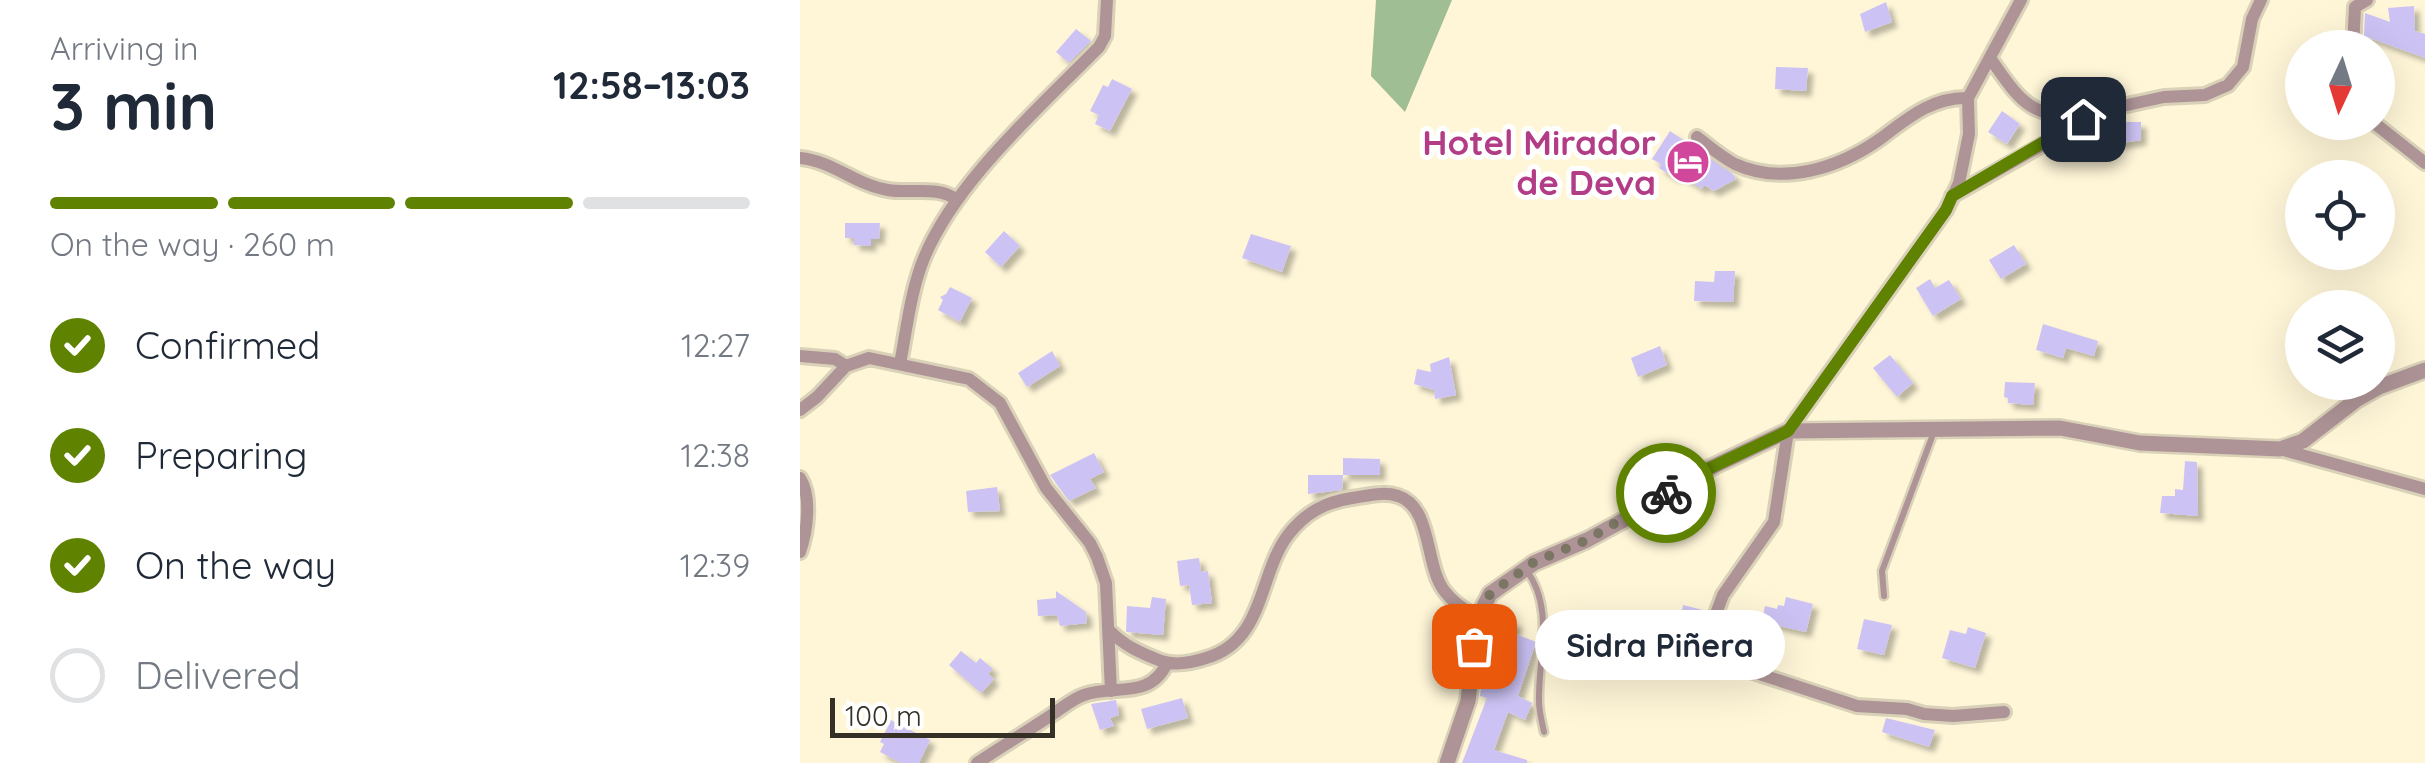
<!DOCTYPE html>
<meta charset="utf-8">
<style>
body{margin:0;font-family:Quicksand,sans-serif;background:#f6f6f7;color:#1f2937;height:100vh;display:flex;flex-direction:column;font-size:38px;white-space:nowrap}
*{box-sizing:border-box;margin:0}
p{font-size:32px;color:#747a83}
.icon{flex:none;width:55px;height:55px;fill:none;stroke:currentColor;stroke-width:2;stroke-linecap:round;stroke-linejoin:round}
.map{position:relative;flex:1;overflow:hidden}
.side{display:flex;flex-direction:column;background:#fff;width:800px}
.side>*{flex:none}
.needle{width:65px;rotate:184deg}
.fabs{position:absolute;left:1485px;top:30px;display:grid;gap:20px}
.fabs a{display:grid;place-items:center;width:110px;height:110px;border-radius:50%;background:#fff;box-shadow:0 10px 40px #0002;font-size:50px}
.scale{position:absolute;left:30px;bottom:25px;width:225px;box-sizing:border-box;padding-left:10px;border:5px solid #343025;border-top:0;font-size:28px;line-height:35px;white-space:nowrap;color:#343025;-webkit-text-stroke:8px #fff;paint-order:stroke}
.pin{position:absolute;display:grid;place-items:center;width:85px;height:85px;color:#fff;margin:-42px;border-radius:20px;box-shadow:0 5px 15px #0006}
.courier{position:absolute;display:grid;place-items:center;width:100px;height:100px;margin:-50px;border:8px solid #5f8300;border-radius:50%;background:#fff;color:#222;box-shadow:0 2px 12px #0007}
.bubble{position:absolute;height:70px;border-radius:35px;background:#fff;box-shadow:0 10px 40px #0002;font-size:32px;font-weight:700;line-height:70px;text-align:center}
.head em{font-style:normal;font-weight:700}
.head div{display:flex;flex-direction:column-reverse}
.head{display:flex;align-items:center;justify-content:space-between;height:170px;padding:0 50px}
h1{font-size:65px;font-weight:700;line-height:75px}
.bar{display:grid;grid-template-columns:repeat(4,1fr);gap:15px 10px;align-content:center;height:120px;padding:0 50px}
.bar i{height:12px;border-radius:8px;background:#e0e1e3}
.bar .active{background:#5f8300}
.bar p{grid-column:span 4}
ol{padding:0 50px;list-style:none}
li{display:flex;align-items:center;gap:30px;height:110px}
li p{margin-inline-start:auto}
li .icon{padding:10px;border-radius:50%;background:#5f8300;color:#fff;stroke-width:4}
li:last-child{color:#747a83}
li i{width:55px;height:55px;border:5px solid #e0e1e3;border-radius:50%}
main{display:flex;flex:1;min-height:0}
.map>svg:first-child{display:block}
</style>
<main>
<section class="side">
<div class="head"><div><h1>3 min</h1><p>Arriving in</p></div><em>12:58–13:03</em></div>
<div class="bar"><i class="active"></i><i class="active"></i><i class="active"></i><i></i><p>On the way · 260 m</p></div>
<ol>
<li><svg class="icon" aria-label="check" viewBox="0 0 24 24"><path d="M5 12l5 5 9-10"/></svg>Confirmed<p>12:27</p></li>
<li><svg class="icon" aria-label="check" viewBox="0 0 24 24"><path d="M5 12l5 5 9-10"/></svg>Preparing<p>12:38</p></li>
<li><svg class="icon" aria-label="check" viewBox="0 0 24 24"><path d="M5 12l5 5 9-10"/></svg>On the way<p>12:39</p></li>
<li><i></i>Delivered</li>
</ol>
</section>
<div class="map">
<svg width="1625" height="763" viewBox="0 0 1625 763">
<defs>
<filter id="shadow"><feDropShadow dx="5.5" dy="5.5" stdDeviation="2.5" flood-color="#0004"/></filter>
</defs>
<rect width="100%" height="100%" fill="#fff6d8"/>
<path fill="#a0be93" d="M 576,0 L 652,0 L 605,112 L 571,76 Z"/>
<path fill="#ccc3f4" filter="url(#shadow)" d="M 1086,2 L 1092,22 L 1065,32 L 1060,14 Z
M 1614,6 L 1615,31 L 1625,34 L 1625,58 L 1564,36 L 1565,13 L 1590,22 L 1588,8 Z
M 276,29 L 291,41 L 269,63 L 256,52 Z
M 976,67 L 1008,68 L 1006,91 L 975,89 Z
M 312,79 L 332,89 L 310,131 L 295,124 L 299,115 L 290,111 L 303,85 L 308,87 Z
M 1202,111 L 1220,124 L 1207,144 L 1188,132 Z
M 1302,122 L 1341,122 L 1341,140 L 1316,144 L 1316,137 L 1299,137 L 1298,125 Z
M 870,131 L 932,173 L 936,179 L 914,191 L 904,185 L 902,189 L 877,174 L 875,178 L 859,168 L 861,164 L 852,159 Z
M 45,223 L 80,223 L 79,239 L 71,239 L 71,246 L 54,245 L 54,238 L 45,238 Z
M 204,231 L 220,246 L 201,267 L 185,252 Z
M 451,234 L 491,246 L 482,272 L 442,258 Z
M 1214,245 L 1226,264 L 1201,279 L 1189,260 Z
M 915,271 L 935,271 L 933,302 L 894,301 L 895,281 L 914,282 Z
M 1130,279 L 1135,288 L 1149,280 L 1161,299 L 1133,316 L 1116,288 Z
M 150,287 L 172,298 L 160,322 L 138,310 L 143,300 L 140,297 L 146,294 Z
M 1243,324 L 1298,341 L 1294,356 L 1266,348 L 1263,358 L 1236,350 Z
M 860,346 L 867,365 L 838,377 L 831,358 Z
M 252,351 L 260,366 L 227,387 L 218,373 Z
M 1090,355 L 1113,383 L 1097,397 L 1073,368 Z
M 649,357 L 656,395 L 635,399 L 634,390 L 614,384 L 617,369 L 631,372 L 630,364 Z
M 1205,382 L 1235,383 L 1233,405 L 1208,403 L 1208,398 L 1204,397 Z
M 294,453 L 304,472 L 290,479 L 296,488 L 269,501 L 250,475 Z
M 543,458 L 580,459 L 580,475 L 543,475 Z
M 1385,461 L 1397,462 L 1398,516 L 1360,513 L 1362,496 L 1375,496 L 1375,489 L 1383,490 Z
M 508,475 L 543,475 L 542,490 L 508,494 Z
M 197,487 L 200,511 L 168,512 L 166,491 Z
M 399,558 L 401,572 L 408,571 L 412,603 L 392,605 L 389,585 L 380,586 L 377,561 Z
M 256,591 L 286,612 L 287,623 L 260,626 L 257,615 L 238,616 L 237,600 L 256,598 Z
M 352,597 L 366,599 L 363,635 L 326,632 L 327,606 L 350,608 Z
M 986,597 L 1013,604 L 1006,632 L 970,624 L 967,637 L 952,634 L 956,618 L 962,619 L 965,606 L 977,609 L 978,605 L 984,606 Z
M 883,605 L 903,610 L 894,638 L 902,639 L 899,662 L 874,656 Z
M 693,614 L 717,623 L 713,633 L 736,642 L 718,696 L 732,703 L 725,720 L 708,712 L 694,750 L 727,760 L 727,763 L 662,763 L 687,698 L 680,696 L 683,672 L 693,647 L 686,645 Z
M 1064,619 L 1092,625 L 1084,655 L 1057,649 Z
M 1168,627 L 1186,633 L 1175,668 L 1142,658 L 1150,630 L 1166,634 Z
M 161,651 L 176,663 L 180,658 L 193,669 L 188,674 L 194,679 L 181,693 L 149,665 Z
M 382,698 L 388,718 L 347,729 L 341,709 Z
M 316,700 L 319,715 L 310,718 L 314,726 L 300,730 L 291,704 Z
M 1086,718 L 1135,730 L 1129,747 L 1082,732 Z
M 91,720 L 130,740 L 119,763 L 101,763 L 80,752 L 84,744 L 80,742 Z"/>
<g fill="none" stroke-linecap="round" stroke-linejoin="round">
<defs>
<path id="service" d="M 726,570 C 755,607 738,658 739,701 C 739,712 742,722 744,732
M 1084,596 L 1082,571 L 1135,429"/>
<path id="minor" d="M 1553,48 L 1555,7 L 1567,0
M 1190,58 C 1219,99 1231,122 1287,113
M 1573,122 L 1625,163
M 897,137 C 909,146 921,157 935,164 C 983,186 1039,168 1080,139 C 1108,118 1132,97 1168,98
M 0,158 C 33,161 56,185 88,190 C 111,194 138,185 157,200
M 1152,196 L 1304,110 L 1364,97 L 1405,95 L 1428,85 L 1443,67 L 1452,19 L 1461,0
M 0,356 L 35,359 L 46,366
M 100,364 C 106,332 110,297 121,266 C 149,187 240,107 299,47 L 305,36 L 307,0
M 0,410 L 17,397 L 46,366 L 69,358 L 169,379 L 200,403 L 246,488 L 290,543 L 297,557 L 306,583 L 311,691
M 1480,449 L 1625,489
M 0,478 C 12,496 7,532 0,552
M 309,630 C 324,646 341,653 361,661 C 376,666 391,663 406,658 C 465,641 458,575 488,535 C 505,513 525,502 552,498 C 567,496 583,491 598,496 C 632,507 625,563 643,589 C 652,602 665,610 678,618
M 1204,712 L 1153,716 L 1124,714 L 1107,709 L 1057,706 L 944,669 L 927,660 L 912,641 L 911,627 L 923,595 L 974,522 L 988,431 L 1146,210 L 1159,183 L 1169,134 L 1168,98 L 1221,0
M 177,763 C 201,747 226,732 250,716 C 261,709 272,699 284,695 C 315,684 350,700 367,663"/>
<path id="tertiary" d="M 647,763 L 668,701 L 678,618 L 690,594 L 734,563 L 787,540 L 833,515 L 889,478 L 988,431 L 1260,428 L 1340,443 L 1480,449 L 1503,441 L 1556,400 L 1579,387 L 1625,370"/>
</defs>
<use href="#service" stroke="#dad2b8" stroke-width="11"/>
<use href="#minor" stroke="#dad2b8" stroke-width="18"/>
<use href="#tertiary" stroke="#dad2b8" stroke-width="20"/>
<use href="#service" stroke="#ae9497" stroke-width="6"/>
<use href="#minor" stroke="#ae9497" stroke-width="12"/>
<use href="#tertiary" stroke="#ae9497" stroke-width="15"/>
</g>
<g fill="none" stroke-linecap="round" stroke-linejoin="round">
<path stroke="#7b7564" stroke-width="10" stroke-dasharray="0 18" d="M 674,646 L 678,618 L 690,594 L 734,562 L 787,540 L 866,493"/>
<path stroke="#5f8300" stroke-width="12" d="M 866,493 L 889,478 L 988,431 L 1146,210 L 1152,196 L 1283,119"/>
</g>
<defs>
<symbol id="hotel-disc" viewBox="-11 -11 22 22"><circle r="9.5" fill="#d1479c" stroke="#fff"/><path d="M-6-4.5h1.5V1H6V5H4.5V3h-9V5H-6ZM-4 0a1.8 1.8 0 1 1 3.6 0ZM.5 0V-2.5h3Q6-2.5 6 0Z" fill="#fff"/></symbol>
</defs>
<g fill-rule="evenodd">
<use href="#hotel-disc" x="863" y="137" width="50" height="50"/>
</g>
<g text-anchor="middle" dominant-baseline="central" stroke-width="10" stroke-linejoin="round" paint-order="stroke">
<g font-size="35" font-weight="bold" fill="#b23c85" stroke="#fff" text-anchor="end">
<text x="856" y="142">Hotel Mirador<tspan x="856" dy="40">de Deva</tspan></text>
</g>
</g>
</svg>
<div class="fabs">
<a><svg class="needle" viewBox="-14 -14 28 28"><path d="M0-13l5 13h-10z" fill="#e53935"/><path d="M0 13l5-13h-10z" fill="#747a83"/></svg></a>
<a><svg class="icon" aria-label="locate" viewBox="0 0 24 24"><circle cx="12" cy="12" r="6"/><path d="M12 2v4M12 18v4M2 12h4M18 12h4"/></svg></a>
<a><svg class="icon" aria-label="layers" viewBox="0 0 24 24"><path d="M12 4l9 5-9 5-9-5zM3 14l9 5 9-5"/></svg></a>
</div>
<div class="scale">100 m</div>
<div class="pin" style="left:674px;top:646px;background:#ea580c"><svg class="icon" aria-label="bag" viewBox="0 0 24 24"><path d="M5 8h14l-1 12H6zM9 8a3 3 0 0 1 6 0"/></svg></div>
<div class="pin" style="left:1283px;top:119px;background:#1f2937"><svg class="icon" aria-label="home" viewBox="0 0 24 24"><path d="M3 11l9-7 9 7M6 9v11h12V9"/></svg></div>
<div class="courier" style="left:866px;top:493px"><svg class="icon" aria-label="bike" viewBox="0 0 24 24"><circle cx="6" cy="16" r="4"/><circle cx="18" cy="16" r="4"/><path d="M6 16l4-8h5l3 8M10 8l3 8H6M13 5h3"/></svg></div>
<div class="bubble" style="left:735px;top:610px;width:250px">Sidra Piñera</div>
</div>
</main>
